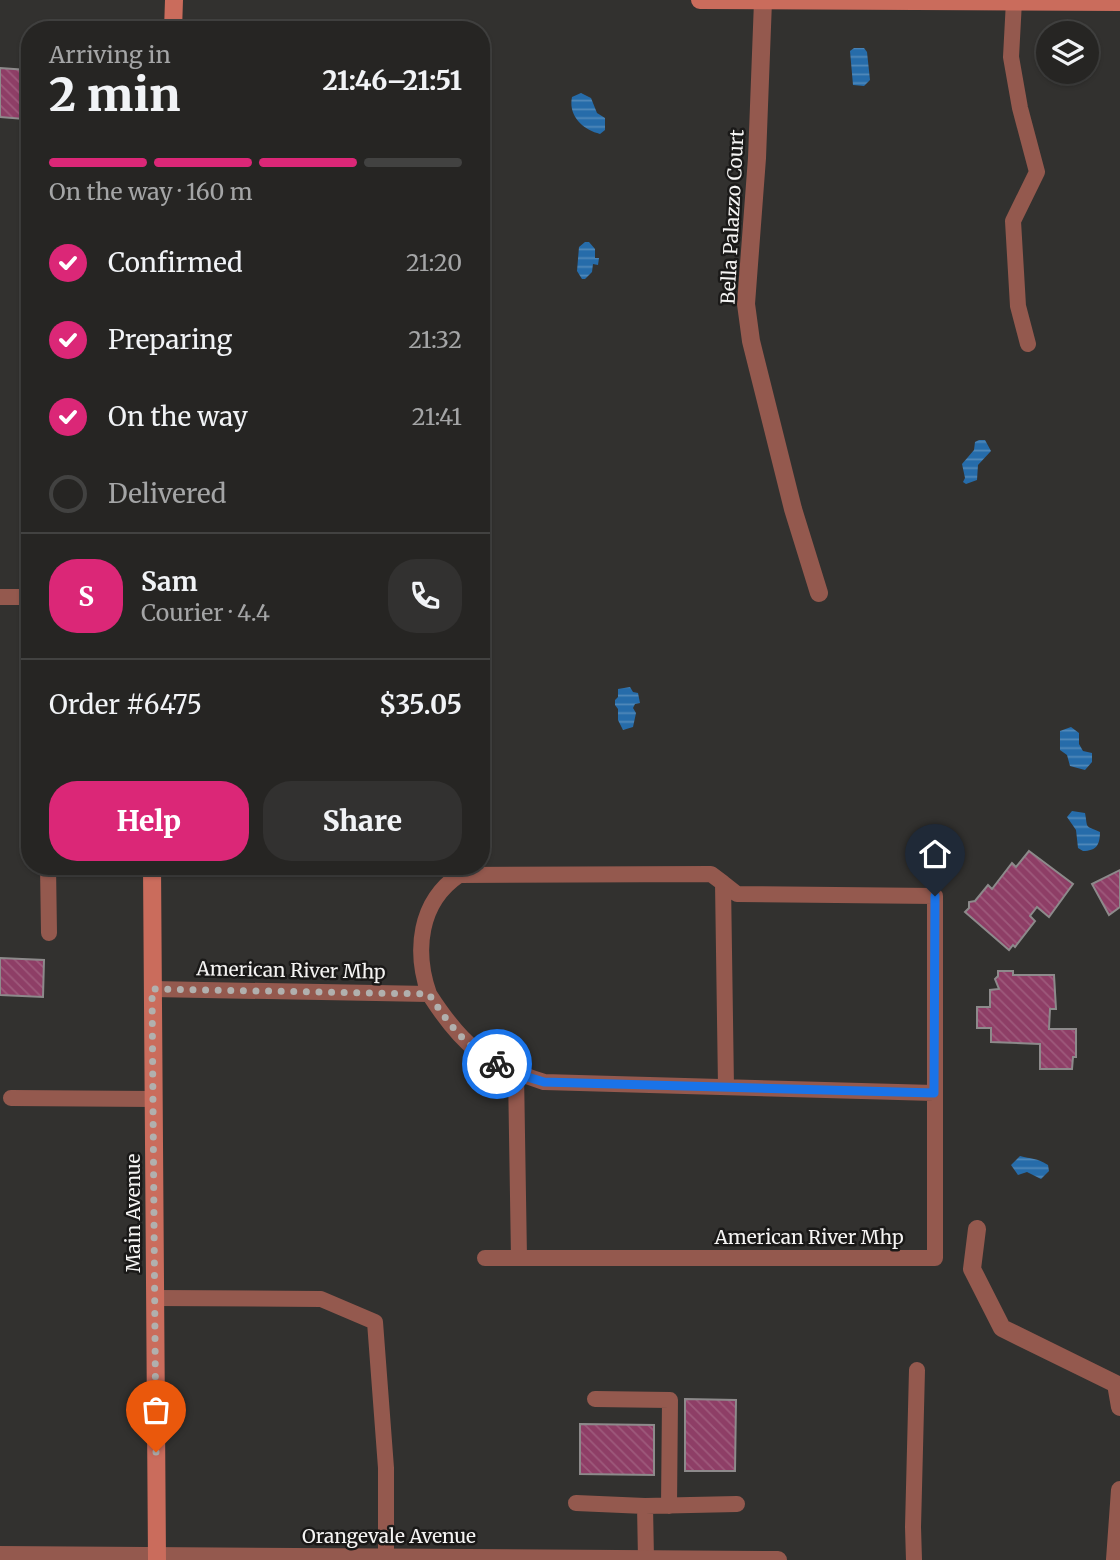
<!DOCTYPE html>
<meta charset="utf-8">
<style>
body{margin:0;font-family:Merriweather,serif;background:#323130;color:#f1f3f6;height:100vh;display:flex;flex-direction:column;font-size:26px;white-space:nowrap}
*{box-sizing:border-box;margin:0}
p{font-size:23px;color:#a4a5a6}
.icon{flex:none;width:38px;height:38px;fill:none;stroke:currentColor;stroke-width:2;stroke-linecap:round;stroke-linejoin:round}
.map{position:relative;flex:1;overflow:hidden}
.drawer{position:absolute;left:21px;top:21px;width:469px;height:854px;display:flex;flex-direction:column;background:#262523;border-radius:28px;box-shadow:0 2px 5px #0004,0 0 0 2px #424241}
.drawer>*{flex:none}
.fabs{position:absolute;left:1036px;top:21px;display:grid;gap:14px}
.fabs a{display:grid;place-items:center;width:63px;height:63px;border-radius:50%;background:#262523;box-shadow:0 2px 5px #0004,0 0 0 2px #424241;font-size:35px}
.pin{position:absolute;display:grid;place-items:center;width:60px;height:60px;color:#fff;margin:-72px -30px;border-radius:50% 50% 50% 0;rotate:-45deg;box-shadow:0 0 7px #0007}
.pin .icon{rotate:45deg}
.courier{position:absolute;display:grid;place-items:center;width:70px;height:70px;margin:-35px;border:5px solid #1a73e8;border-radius:50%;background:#fff;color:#222;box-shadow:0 2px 9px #0007}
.head em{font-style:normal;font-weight:800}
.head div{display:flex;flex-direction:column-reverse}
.head{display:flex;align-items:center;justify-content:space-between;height:119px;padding:0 28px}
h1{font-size:46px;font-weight:800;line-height:52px}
.bar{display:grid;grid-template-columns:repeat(4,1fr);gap:10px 7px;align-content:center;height:84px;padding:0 28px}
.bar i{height:9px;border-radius:5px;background:#424241}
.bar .selected{background:#db2777}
.bar p{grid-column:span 4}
.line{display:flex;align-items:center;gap:18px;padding:0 28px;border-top:2px solid #424241}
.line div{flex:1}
.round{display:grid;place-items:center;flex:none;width:74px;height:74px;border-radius:28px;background:#323130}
ol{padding:0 28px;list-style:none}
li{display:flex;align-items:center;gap:21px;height:77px}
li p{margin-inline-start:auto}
li .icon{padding:7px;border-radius:50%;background:#db2777;color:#fff;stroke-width:4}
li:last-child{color:#a4a5a6}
li i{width:38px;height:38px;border:4px solid #424241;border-radius:50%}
.action{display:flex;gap:14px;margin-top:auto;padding:14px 28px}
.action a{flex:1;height:80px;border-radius:28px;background:#db2777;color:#fff;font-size:28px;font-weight:800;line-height:80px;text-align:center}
.action a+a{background:#323130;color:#f1f3f6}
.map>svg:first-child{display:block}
</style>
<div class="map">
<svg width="1120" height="1560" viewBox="0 0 1120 1560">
<defs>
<pattern id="water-rules" width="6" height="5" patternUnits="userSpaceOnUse" patternTransform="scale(1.75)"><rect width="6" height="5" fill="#266caa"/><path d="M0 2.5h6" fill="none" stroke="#5189ba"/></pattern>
<pattern id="building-back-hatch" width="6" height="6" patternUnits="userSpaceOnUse" patternTransform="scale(1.75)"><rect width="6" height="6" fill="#8e3e66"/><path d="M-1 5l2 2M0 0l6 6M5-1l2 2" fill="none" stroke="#9e5a7c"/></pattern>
</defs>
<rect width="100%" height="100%" fill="#32312f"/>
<path fill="url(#water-rules)" d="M 854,48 L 864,48 L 867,52 L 870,80 L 864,86 L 853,85 L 850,51 Z
M 581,93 L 591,98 L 597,113 L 605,118 L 605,130 L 600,134 C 583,130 568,116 572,97 Z
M 585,242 L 589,242 L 595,249 L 595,258 L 599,258 L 598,265 L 593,264 L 592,272 L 585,279 L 582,279 L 577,271 L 579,247 Z
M 979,440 L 985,440 L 991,451 L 978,465 L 977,480 L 966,484 L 963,482 L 965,478 L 962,464 L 974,450 L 975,442 Z
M 630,687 L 633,692 L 638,693 L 640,703 L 635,704 L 633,708 L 636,713 L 633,727 L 623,730 L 618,720 L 618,709 L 615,705 L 615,700 L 618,697 L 618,689 Z
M 1071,727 L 1079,733 L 1079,744 L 1083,751 L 1092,753 L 1092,762 L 1085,770 L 1070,766 L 1067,755 L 1060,750 L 1060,731 Z
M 1072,811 L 1085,813 C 1088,829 1084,825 1100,832 C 1100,845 1096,851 1083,851 L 1078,848 L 1076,830 L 1067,817 Z
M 1020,1156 C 1031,1159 1037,1158 1048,1165 L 1049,1171 L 1041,1179 L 1027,1172 L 1018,1175 L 1011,1165 Z"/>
<path fill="url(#building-back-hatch)" stroke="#8d8a8b" stroke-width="2" d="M 0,68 L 27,70 L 24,119 L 0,117 Z
M 1029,851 L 1073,884 L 1049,917 L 1037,907 L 1030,916 L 1035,921 L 1015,947 L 1013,945 L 1009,950 L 965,912 L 969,908 L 969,902 L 975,901 L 988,885 L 992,889 L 1012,863 L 1016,867 Z
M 1120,870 L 1120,907 L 1109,915 L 1092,884 Z
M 0,958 L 44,960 L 43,997 L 0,995 Z
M 998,971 L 1013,971 L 1013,975 L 1054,975 L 1056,1009 L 1050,1009 L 1049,1029 L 1076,1029 L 1076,1057 L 1073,1057 L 1072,1069 L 1040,1069 L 1040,1044 L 991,1042 L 991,1028 L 977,1028 L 977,1007 L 990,1007 L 990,990 L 999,989 L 995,979 L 998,976 Z
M 685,1399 L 736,1400 L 735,1471 L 685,1471 Z
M 580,1424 L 654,1425 L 654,1475 L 580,1474 Z"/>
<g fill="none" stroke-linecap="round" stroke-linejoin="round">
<path stroke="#94594e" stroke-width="16" d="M 1014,1 L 1011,57 L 1020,108 L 1037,172 L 1013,221 L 1018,306 L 1028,344
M 0,597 L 30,597
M 48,866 L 49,933
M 152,989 L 429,994 C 463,1047 484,1063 544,1082 L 934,1093
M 429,994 C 414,951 419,902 459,875 L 711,874 L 723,883 L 726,1087
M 516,1073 L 519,1258
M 11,1098 L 153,1099
M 485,1258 L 935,1258 L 935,896 L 737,894 L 723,883
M 155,1298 L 321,1299 L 375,1322 L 386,1468 L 386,1557
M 595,1399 L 670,1400 L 669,1506
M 576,1503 L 645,1506
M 646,1559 L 645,1506 L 737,1504
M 914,1560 L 913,1527 L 917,1370"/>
<path stroke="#94594e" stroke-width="18" d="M 763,1 L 757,158 L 746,304 L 751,341 L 793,509 L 819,593
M 977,1229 L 972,1269 L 1002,1328 L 1116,1384 L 1120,1407
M 0,1555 L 778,1560
M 1115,1560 L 1120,1490"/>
<path stroke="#ca6c5c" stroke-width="18" d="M 700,0 L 1120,2
M 173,30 L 174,0
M 152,866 L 157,1560"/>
</g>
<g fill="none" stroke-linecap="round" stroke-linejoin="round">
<path stroke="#b1b0ae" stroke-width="7" stroke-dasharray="0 12.6" d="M 156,1452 L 152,989 L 429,994 C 449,1025 465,1045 497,1064"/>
<path stroke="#1a73e8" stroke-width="9" d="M 497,1064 L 508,1071 L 544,1082 L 934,1093 L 935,896"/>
</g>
<g text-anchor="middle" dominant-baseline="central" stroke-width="5" stroke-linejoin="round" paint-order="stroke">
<g font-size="19" fill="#f5f4f3" stroke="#1a1918">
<text transform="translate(732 217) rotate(-87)">Bella Palazzo Court</text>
<text transform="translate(291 970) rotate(1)">American River Mhp</text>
<text transform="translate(133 1213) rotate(-90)">Main Avenue</text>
<text x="809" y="1237">American River Mhp</text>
<text x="389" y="1536">Orangevale Avenue</text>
</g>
</g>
</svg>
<div class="fabs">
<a><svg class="icon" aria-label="layers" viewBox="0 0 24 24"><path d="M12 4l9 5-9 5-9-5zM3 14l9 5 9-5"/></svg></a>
</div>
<div class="pin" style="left:156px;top:1452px;background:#ea580c"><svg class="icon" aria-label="bag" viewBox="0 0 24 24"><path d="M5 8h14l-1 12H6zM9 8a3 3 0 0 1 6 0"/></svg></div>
<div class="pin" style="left:935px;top:896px;background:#1f2937"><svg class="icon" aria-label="home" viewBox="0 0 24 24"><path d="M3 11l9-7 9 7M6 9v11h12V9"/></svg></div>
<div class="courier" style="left:497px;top:1064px"><svg class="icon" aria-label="bike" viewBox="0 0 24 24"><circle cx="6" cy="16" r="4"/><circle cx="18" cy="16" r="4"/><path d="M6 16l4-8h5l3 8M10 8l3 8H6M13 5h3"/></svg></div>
<section class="drawer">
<div class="head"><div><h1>2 min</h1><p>Arriving in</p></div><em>21:46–21:51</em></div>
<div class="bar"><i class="selected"></i><i class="selected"></i><i class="selected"></i><i></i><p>On the way · 160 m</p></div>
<ol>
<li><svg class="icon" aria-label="check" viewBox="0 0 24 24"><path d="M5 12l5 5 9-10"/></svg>Confirmed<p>21:20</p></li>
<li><svg class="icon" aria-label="check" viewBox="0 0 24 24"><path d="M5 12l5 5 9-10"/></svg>Preparing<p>21:32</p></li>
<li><svg class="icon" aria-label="check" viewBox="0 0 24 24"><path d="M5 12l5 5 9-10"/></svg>On the way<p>21:41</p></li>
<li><i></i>Delivered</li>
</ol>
<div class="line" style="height:126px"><b class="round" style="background:#db2777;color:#fff">S</b><div><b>Sam</b><p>Courier · 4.4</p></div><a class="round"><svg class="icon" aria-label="phone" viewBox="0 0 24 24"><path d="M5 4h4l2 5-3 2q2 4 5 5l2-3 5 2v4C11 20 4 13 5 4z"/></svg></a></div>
<div class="line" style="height:91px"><div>Order #6475</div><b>$35.05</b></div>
<div class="action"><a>Help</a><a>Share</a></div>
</section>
</div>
